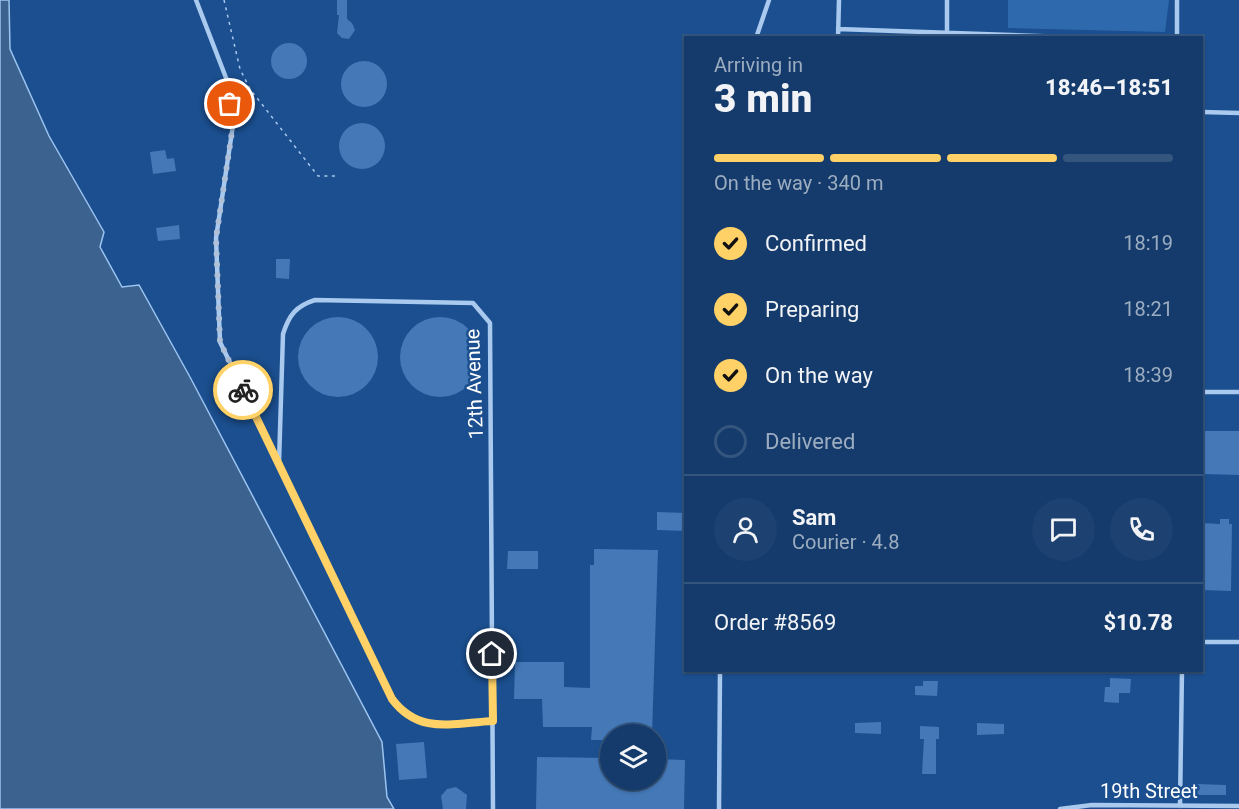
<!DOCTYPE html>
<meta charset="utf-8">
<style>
body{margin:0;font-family:Roboto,sans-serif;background:#1d4271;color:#f1f3f6;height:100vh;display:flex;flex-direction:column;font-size:22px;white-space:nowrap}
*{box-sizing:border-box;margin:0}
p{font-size:20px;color:#9dadc1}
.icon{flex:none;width:33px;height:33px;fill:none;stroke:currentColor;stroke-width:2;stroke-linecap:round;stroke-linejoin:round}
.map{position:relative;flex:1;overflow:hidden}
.details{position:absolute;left:684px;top:36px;width:519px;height:636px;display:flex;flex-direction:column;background:#143b6b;border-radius:0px;box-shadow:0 2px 4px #0004,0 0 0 2px #33557e}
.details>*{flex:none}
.buttons{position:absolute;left:600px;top:724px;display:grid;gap:12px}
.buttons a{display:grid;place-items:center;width:66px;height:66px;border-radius:50%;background:#143b6b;box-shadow:0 2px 4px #0004,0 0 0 2px #33557e;font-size:30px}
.pin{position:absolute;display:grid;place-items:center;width:51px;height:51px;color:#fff;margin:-26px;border:3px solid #fff;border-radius:50%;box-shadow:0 2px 6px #0007}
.courier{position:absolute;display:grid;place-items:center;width:60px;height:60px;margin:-30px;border:4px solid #ffd166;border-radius:50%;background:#fff;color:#222;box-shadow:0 2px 8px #0007}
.headline em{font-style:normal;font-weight:800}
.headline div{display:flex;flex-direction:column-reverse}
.headline{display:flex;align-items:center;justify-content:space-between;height:102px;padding:0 30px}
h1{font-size:39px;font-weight:800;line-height:45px}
.bar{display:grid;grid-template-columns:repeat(4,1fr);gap:9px 6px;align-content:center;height:72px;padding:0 30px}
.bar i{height:8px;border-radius:4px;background:#33557e}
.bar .selected{background:#ffd166}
.bar p{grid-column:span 4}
.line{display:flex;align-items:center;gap:15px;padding:0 30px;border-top:2px solid #33557e}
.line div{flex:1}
.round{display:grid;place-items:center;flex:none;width:63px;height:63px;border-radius:32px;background:#1d4271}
ol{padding:0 30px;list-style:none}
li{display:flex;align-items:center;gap:18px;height:66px}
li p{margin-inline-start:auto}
li .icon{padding:6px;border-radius:50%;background:#ffd166;color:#111;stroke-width:4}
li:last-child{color:#9dadc1}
li i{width:33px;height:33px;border:3px solid #33557e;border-radius:50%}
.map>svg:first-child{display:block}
</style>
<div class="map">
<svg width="1239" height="809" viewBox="0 0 1239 809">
<rect width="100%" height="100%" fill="#1b4f8f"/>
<path fill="#2e69ad" d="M 1008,0 L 1169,0 L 1165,32 L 1008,28 Z"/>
<path fill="#3c6290" stroke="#9cc4f0" stroke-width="1.5" d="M 0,0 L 9,0 L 10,49 L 49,136 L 104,232 L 100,247 L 122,287 L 139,285 L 190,377 L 382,742 L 387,797 L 394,809 L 0,809 Z"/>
<path fill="#4478b7" d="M 337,0 L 347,0 L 347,19 L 352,23 L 355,30 L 349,39 L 342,38 L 337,33 L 339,15 L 337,15 Z
M271 61a18 18 0 1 1 36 0a18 18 0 1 1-36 0Z
M341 84a23 23 0 1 1 46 0a23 23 0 1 1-46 0Z
M339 146a23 23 0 1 1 46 0a23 23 0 1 1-46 0Z
M 165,150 L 167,159 L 174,158 L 176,171 L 153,174 L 150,152 Z
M 179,225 L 180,239 L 158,241 L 156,228 Z
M 276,259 L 290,259 L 289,279 L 276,278 Z
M400 357a40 40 0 1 1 80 0a40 40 0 1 1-80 0Z
M298 357a40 40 0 1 1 80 0a40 40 0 1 1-80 0Z
M 1202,431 L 1239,431 L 1239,475 L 1202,474 Z
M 657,512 L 686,513 L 686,531 L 657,530 Z
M 1220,519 L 1229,519 L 1229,524 L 1232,524 L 1231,591 L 1202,590 L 1202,523 L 1220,524 Z
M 594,549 L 658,550 L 652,735 L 610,735 L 610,740 L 591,740 L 592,727 L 543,727 L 542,699 L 514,699 L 515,662 L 564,662 L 564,687 L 590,688 L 590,565 L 594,565 Z
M 508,551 L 538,551 L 538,569 L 507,569 Z
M 1110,678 L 1131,679 L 1130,693 L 1119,693 L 1119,703 L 1104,702 L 1105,687 L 1110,687 Z
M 923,681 L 938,681 L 937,696 L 915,695 L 915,686 L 923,686 Z
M 881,722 L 881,734 L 855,733 L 855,723 Z
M 977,723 L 1004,724 L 1004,734 L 977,735 Z
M 920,726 L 939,727 L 939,739 L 936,739 L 936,774 L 922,774 L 924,739 L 920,739 Z
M 424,742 L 427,778 L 399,780 L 396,744 Z
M 537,757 L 610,758 L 610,780 L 656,780 L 656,759 L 685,760 L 684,809 L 536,809 Z
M 1197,784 L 1226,785 L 1226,795 L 1197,795 Z
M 456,787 L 467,795 L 466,809 L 443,809 L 441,796 L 447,789 Z"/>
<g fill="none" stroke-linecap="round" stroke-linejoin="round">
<path stroke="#a9c9ee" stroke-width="1.5" stroke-dasharray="3 4.5" stroke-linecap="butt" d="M 224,0 L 240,69 L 250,89 L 318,176 L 336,176"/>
<path stroke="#a9c9ee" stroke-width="4.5" d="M 196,0 L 228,83 L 233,125 L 216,238 L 220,342 L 392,699 C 419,735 452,723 493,721
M 1177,0 L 1177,38
M 838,29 L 1095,38
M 756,38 L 769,0
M 838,38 L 839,0
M 947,38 L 947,0
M 1202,112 L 1239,113
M 1202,392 L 1239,392
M 279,463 L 283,334 C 289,315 296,306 315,300 L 473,303 L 490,323 L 493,809
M 1202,642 L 1239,642
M 1180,806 L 1182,670
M 719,809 L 720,670
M 1060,809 L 1092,805 L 1239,806"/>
</g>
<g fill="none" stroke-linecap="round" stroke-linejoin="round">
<path stroke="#afc1d8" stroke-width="6" stroke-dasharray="0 10.8" d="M 230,104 L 233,125 L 216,238 L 220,342 L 243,390"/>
<path stroke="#ffd166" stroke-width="8" d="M 243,390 L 392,699 C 419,735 452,723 493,721 L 492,654"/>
</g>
<g text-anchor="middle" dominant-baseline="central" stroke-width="5" stroke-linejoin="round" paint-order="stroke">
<g font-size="20" fill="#fff" stroke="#1b4f8f">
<text transform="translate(474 384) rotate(-92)">12th Avenue</text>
<text x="1149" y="791">19th Street</text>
</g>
</g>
</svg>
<div class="buttons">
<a><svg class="icon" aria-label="layers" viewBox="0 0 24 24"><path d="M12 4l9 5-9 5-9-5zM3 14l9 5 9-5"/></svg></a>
</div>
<div class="pin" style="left:230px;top:104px;background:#ea580c"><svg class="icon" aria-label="bag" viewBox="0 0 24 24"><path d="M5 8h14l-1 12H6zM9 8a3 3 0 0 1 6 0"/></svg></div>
<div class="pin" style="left:492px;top:654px;background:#1f2937"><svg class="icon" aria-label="home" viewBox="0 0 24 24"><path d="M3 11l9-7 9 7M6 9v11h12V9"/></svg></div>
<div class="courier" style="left:243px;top:390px"><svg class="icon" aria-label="bike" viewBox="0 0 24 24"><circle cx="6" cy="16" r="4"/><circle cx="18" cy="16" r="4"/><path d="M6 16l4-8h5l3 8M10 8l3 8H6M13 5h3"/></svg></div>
<section class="details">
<div class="headline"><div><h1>3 min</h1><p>Arriving in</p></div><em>18:46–18:51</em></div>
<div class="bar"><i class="selected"></i><i class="selected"></i><i class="selected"></i><i></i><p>On the way · 340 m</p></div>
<ol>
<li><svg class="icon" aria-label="check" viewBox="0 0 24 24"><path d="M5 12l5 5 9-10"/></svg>Confirmed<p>18:19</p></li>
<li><svg class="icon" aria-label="check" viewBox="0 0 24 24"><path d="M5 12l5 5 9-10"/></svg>Preparing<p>18:21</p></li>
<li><svg class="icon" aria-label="check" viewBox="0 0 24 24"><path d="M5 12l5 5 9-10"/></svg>On the way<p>18:39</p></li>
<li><i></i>Delivered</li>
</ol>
<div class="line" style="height:108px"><a class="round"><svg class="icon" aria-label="person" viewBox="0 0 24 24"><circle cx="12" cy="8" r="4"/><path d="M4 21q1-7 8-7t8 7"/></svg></a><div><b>Sam</b><p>Courier · 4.8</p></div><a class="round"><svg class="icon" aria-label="chat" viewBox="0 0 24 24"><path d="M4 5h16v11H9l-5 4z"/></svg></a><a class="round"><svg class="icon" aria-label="phone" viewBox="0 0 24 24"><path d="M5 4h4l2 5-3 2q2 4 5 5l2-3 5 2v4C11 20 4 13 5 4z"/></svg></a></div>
<div class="line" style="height:78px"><div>Order #8569</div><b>$10.78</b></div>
</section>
</div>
